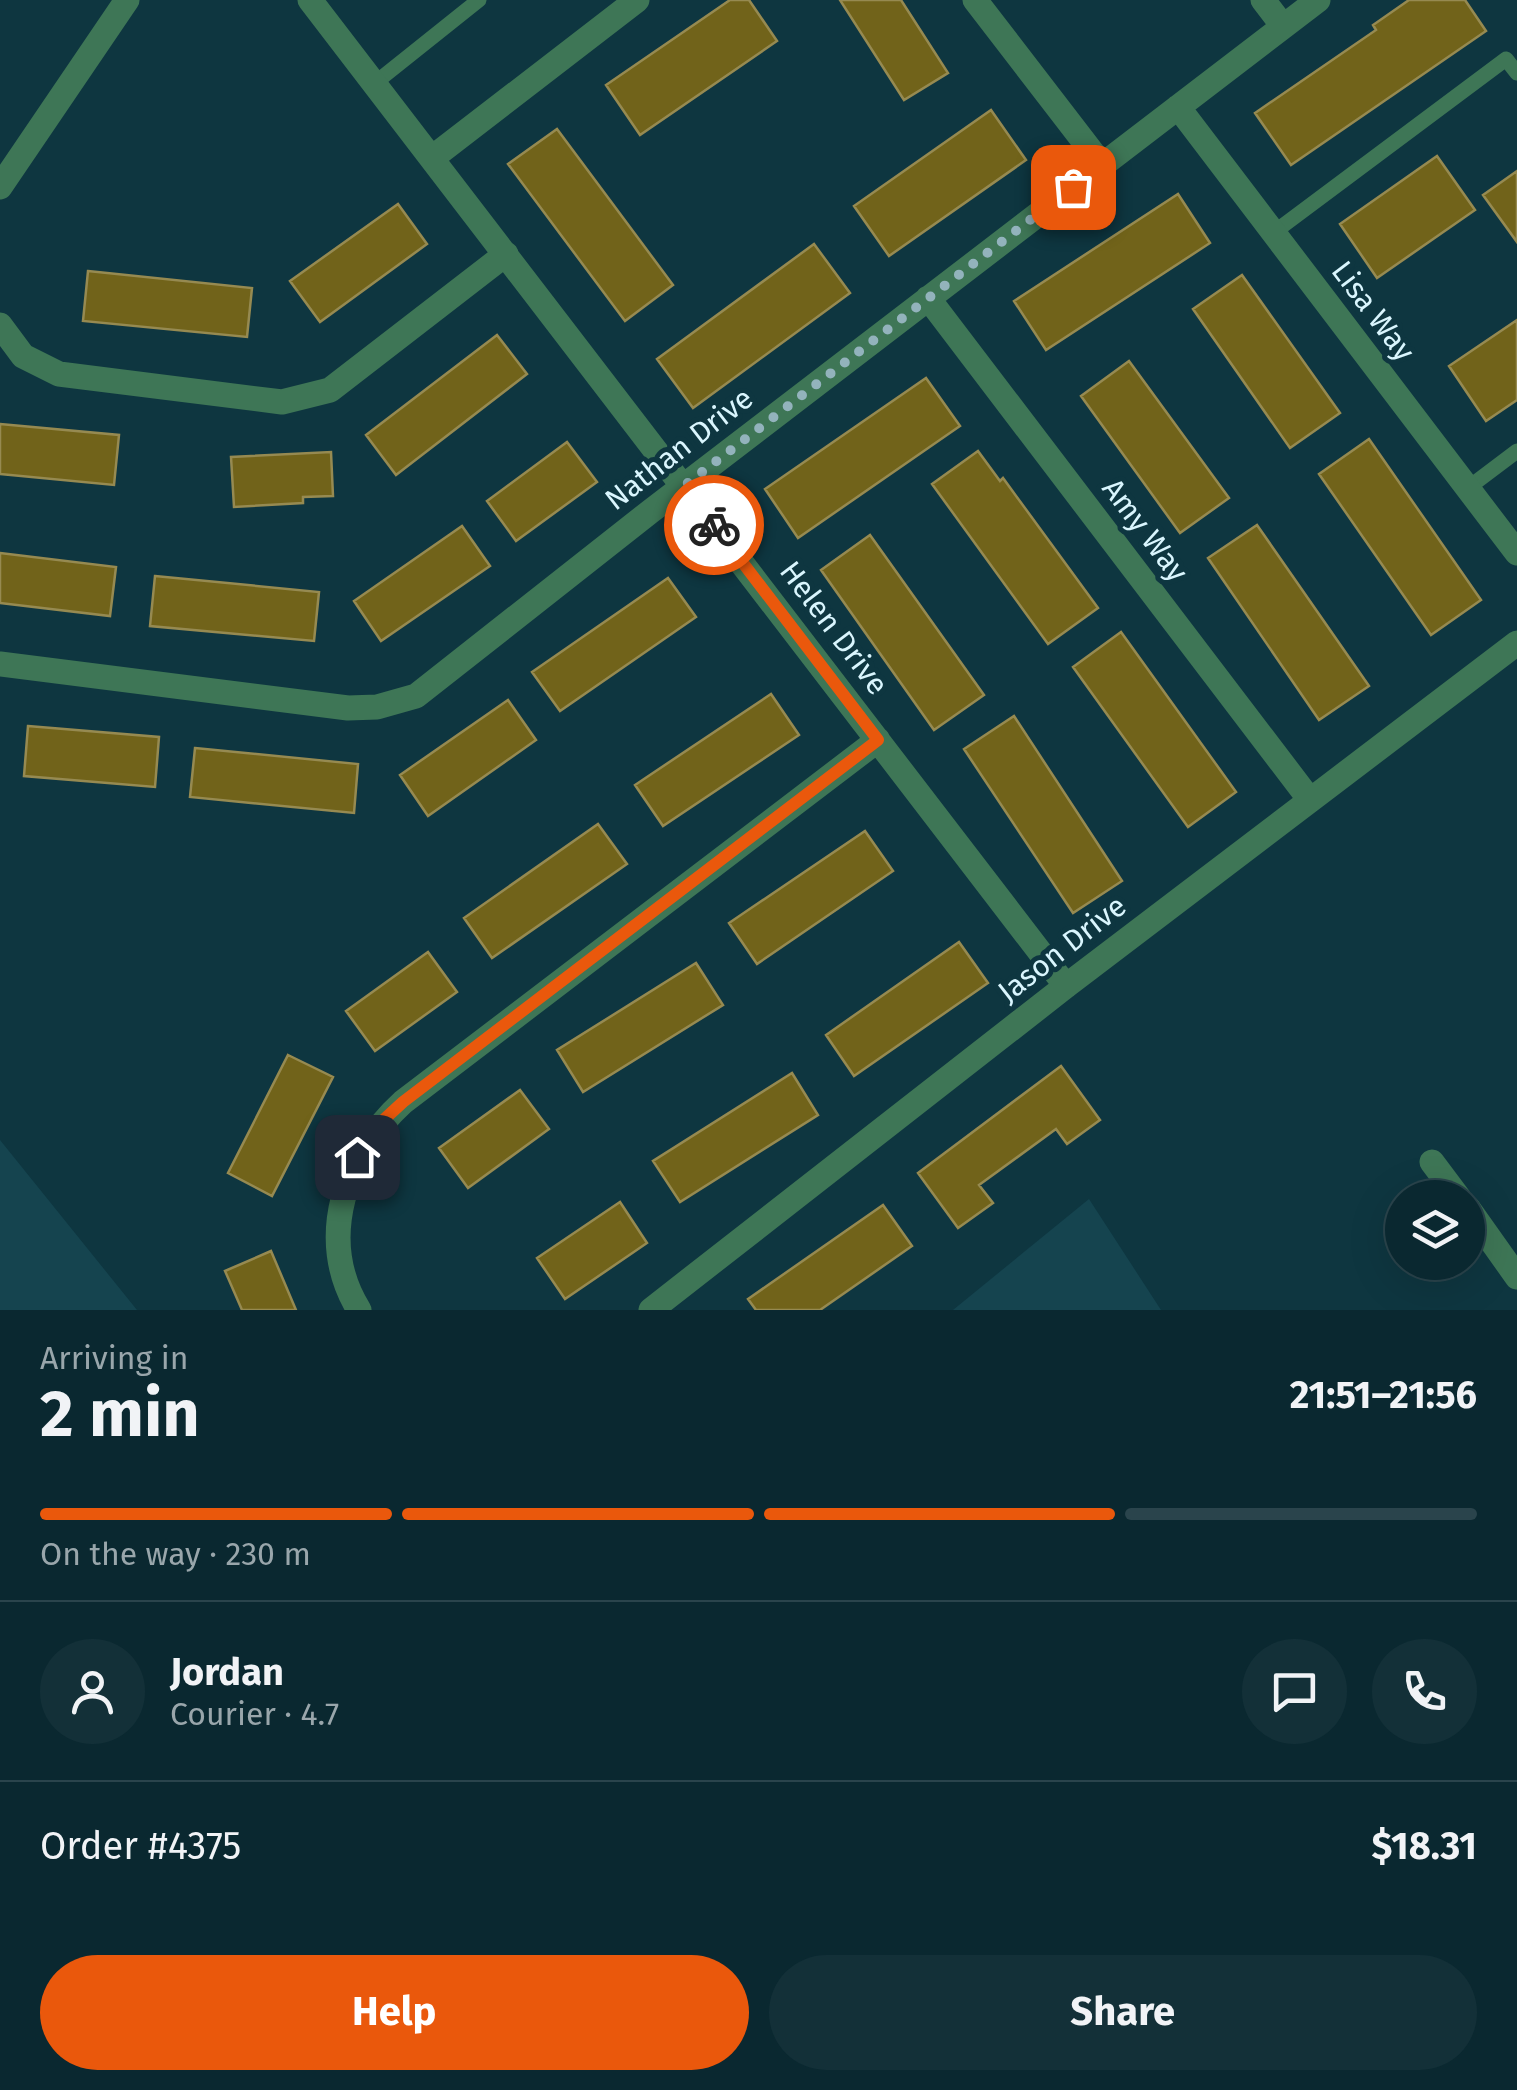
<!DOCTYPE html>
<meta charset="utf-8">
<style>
body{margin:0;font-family:"Fira Sans",sans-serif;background:#133038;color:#f1f3f6;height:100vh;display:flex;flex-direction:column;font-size:38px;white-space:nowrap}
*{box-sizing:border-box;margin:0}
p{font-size:32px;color:#99a6ab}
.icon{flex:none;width:55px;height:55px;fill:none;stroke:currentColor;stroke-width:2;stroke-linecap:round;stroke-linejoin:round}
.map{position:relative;height:1310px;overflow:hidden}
.panel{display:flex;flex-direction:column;background:#0a2830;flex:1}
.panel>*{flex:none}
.controls{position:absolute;left:1385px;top:1180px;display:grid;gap:20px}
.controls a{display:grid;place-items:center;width:100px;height:100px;border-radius:50%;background:#0a2830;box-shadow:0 10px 40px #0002,0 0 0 2px #2a444c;font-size:50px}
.pin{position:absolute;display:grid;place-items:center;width:85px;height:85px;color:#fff;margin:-42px;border-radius:20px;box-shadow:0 5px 15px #0006}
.courier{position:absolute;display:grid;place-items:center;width:100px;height:100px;margin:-50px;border:8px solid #ea580c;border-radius:50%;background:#fff;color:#222;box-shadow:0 2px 12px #0007}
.summary em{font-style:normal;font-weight:700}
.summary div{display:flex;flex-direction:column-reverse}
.summary{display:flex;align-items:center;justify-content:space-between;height:170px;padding:0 40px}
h1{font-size:65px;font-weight:700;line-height:75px}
.bar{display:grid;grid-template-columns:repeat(4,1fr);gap:15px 10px;align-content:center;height:120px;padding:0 40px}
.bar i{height:12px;border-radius:8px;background:#2a444c}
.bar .selected{background:#ea580c}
.bar p{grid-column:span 4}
.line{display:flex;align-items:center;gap:25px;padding:0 40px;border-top:2px solid #2a444c}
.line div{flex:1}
.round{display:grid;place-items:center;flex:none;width:105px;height:105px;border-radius:52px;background:#133038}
.cta{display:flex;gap:20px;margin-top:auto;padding:20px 40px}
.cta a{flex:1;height:115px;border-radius:60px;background:#ea580c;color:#fff;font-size:40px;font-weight:700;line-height:115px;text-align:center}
.cta a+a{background:#133038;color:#f1f3f6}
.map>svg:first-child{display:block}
</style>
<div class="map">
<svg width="1517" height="1310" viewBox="0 0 1517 1310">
<rect width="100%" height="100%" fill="#0e3640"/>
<path fill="#15444f" d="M 0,1140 L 137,1310 L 0,1310 Z
M 1089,1199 L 1161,1310 L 953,1310 Z"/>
<path fill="#71631a" stroke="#968a51" stroke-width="2.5" d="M 730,0 L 749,0 L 777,41 L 640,135 L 606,85 Z
M 840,0 L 901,0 L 948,73 L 904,100 Z
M 1409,0 L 1465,0 L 1486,31 L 1291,165 L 1255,113 L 1376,30 L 1373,25 Z
M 991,110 L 1026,160 L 889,256 L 854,206 Z
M 557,129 L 673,285 L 625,321 L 508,164 Z
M 1437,156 L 1475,210 L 1377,278 L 1340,224 Z
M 1517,171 L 1517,242 L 1483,195 Z
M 1178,194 L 1210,243 L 1046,350 L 1014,301 Z
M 398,204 L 427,244 L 320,322 L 290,281 Z
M 814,244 L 850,293 L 693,408 L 657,359 Z
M 88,271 L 252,288 L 247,337 L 83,321 Z
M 1242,275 L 1340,413 L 1290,448 L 1193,309 Z
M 1517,320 L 1517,400 L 1486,421 L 1449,366 Z
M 497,335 L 527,374 L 396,475 L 366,435 Z
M 1129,361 L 1229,498 L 1180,533 L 1081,396 Z
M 926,378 L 960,426 L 798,538 L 765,489 Z
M 0,424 L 119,435 L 114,485 L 0,474 Z
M 1369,439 L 1481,600 L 1431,635 L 1319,474 Z
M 567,442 L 597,482 L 516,541 L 487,501 Z
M 978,451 L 1000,481 L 1003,478 L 1098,608 L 1048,644 L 932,484 Z
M 331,452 L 333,496 L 303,497 L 303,503 L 234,507 L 231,457 Z
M 1257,525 L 1369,686 L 1319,720 L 1208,558 Z
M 462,526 L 490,566 L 381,641 L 354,601 Z
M 870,535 L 984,695 L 934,730 L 821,570 Z
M 0,553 L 116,567 L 110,616 L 0,603 Z
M 155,576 L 319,592 L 314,641 L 150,626 Z
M 668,578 L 696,617 L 560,711 L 532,672 Z
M 1121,632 L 1236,792 L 1188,827 L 1073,667 Z
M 771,694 L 799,735 L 663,826 L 635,785 Z
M 508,700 L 536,740 L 428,816 L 400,775 Z
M 1014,716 L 1122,881 L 1073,913 L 964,749 Z
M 28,726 L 159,737 L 155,787 L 24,776 Z
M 195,748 L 358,764 L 354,813 L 190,797 Z
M 598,824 L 627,864 L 492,958 L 464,918 Z
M 865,831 L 893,871 L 757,964 L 729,923 Z
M 959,942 L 988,983 L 854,1076 L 826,1035 Z
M 428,952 L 457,992 L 375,1051 L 346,1011 Z
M 696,963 L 723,1005 L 583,1092 L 557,1050 Z
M 288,1055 L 333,1077 L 272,1196 L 228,1173 Z
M 1061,1066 L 1100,1120 L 1067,1144 L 1056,1129 L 979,1185 L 993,1203 L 958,1228 L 918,1173 Z
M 792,1073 L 818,1115 L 680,1202 L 653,1161 Z
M 520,1090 L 549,1129 L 468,1188 L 439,1148 Z
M 620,1202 L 647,1243 L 565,1299 L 537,1258 Z
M 883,1205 L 912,1246 L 820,1310 L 756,1310 L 748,1299 Z
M 271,1251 L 296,1310 L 242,1310 L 225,1271 Z"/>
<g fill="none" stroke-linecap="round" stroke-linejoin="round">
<path stroke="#3e7656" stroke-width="15" d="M 375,83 L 479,0
M 1273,233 L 1506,59 L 1517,73
M 1468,488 L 1517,451"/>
<path stroke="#3e7656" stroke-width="25" d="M 310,0 L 1066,986
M 975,0 L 1102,165
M 1263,0 L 1283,26
M 1178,107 L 1517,553
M 432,158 L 637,0
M 0,187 L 127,0
M 928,298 L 1310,800
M 0,325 L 23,356 L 59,374 L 282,402 L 330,390 L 506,254
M 0,664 L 348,708 L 377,707 L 416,696 L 651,511 L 1318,0
M 1432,1162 L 1459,1198
M 1468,1208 L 1517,1277
M 359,1310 C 315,1239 346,1154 403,1102 L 878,740
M 651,1310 L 1066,986 L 1517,643"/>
</g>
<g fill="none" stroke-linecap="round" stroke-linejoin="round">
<path stroke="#93b3bc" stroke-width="10" stroke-dasharray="0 18" d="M 714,525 L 684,486 L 1073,187"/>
<path stroke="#ea580c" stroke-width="12" d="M 357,1157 L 378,1125 L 403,1102 L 878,740 L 714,525"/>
</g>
<g text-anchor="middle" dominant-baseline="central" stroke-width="10" stroke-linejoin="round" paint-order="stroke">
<g font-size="30" fill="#daf6fe" stroke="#0e3640">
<text transform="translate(1373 311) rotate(53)">Lisa Way</text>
<text transform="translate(679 449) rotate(-38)">Nathan Drive</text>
<text transform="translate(1145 530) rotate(53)">Amy Way</text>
<text transform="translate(834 628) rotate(53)">Helen Drive</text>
<text transform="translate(1062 949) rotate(-38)">Jason Drive</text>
</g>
</g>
</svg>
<div class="controls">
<a><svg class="icon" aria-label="layers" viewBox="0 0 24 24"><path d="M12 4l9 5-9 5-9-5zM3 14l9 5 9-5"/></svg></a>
</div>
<div class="pin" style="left:1073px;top:187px;background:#ea580c"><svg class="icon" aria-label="bag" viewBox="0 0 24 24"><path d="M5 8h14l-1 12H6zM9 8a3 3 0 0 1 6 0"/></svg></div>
<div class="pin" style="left:357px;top:1157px;background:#1f2937"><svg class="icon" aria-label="home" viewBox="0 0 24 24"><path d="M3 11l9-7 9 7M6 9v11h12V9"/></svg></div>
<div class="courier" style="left:714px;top:525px"><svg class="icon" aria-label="bike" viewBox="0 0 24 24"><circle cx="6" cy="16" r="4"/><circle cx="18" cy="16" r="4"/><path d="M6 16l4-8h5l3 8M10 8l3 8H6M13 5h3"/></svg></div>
</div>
<section class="panel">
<div class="summary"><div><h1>2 min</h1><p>Arriving in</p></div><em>21:51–21:56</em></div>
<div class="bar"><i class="selected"></i><i class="selected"></i><i class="selected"></i><i></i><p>On the way · 230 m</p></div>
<div class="line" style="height:180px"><a class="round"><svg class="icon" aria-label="person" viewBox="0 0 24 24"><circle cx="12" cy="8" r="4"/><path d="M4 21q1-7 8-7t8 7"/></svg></a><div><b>Jordan</b><p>Courier · 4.7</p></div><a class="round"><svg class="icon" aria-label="chat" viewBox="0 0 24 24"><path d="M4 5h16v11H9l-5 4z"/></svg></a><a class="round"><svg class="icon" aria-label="phone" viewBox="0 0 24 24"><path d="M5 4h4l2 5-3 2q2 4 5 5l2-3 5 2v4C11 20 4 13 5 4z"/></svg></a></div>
<div class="line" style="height:130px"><div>Order #4375</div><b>$18.31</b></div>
<div class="cta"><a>Help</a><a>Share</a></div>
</section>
